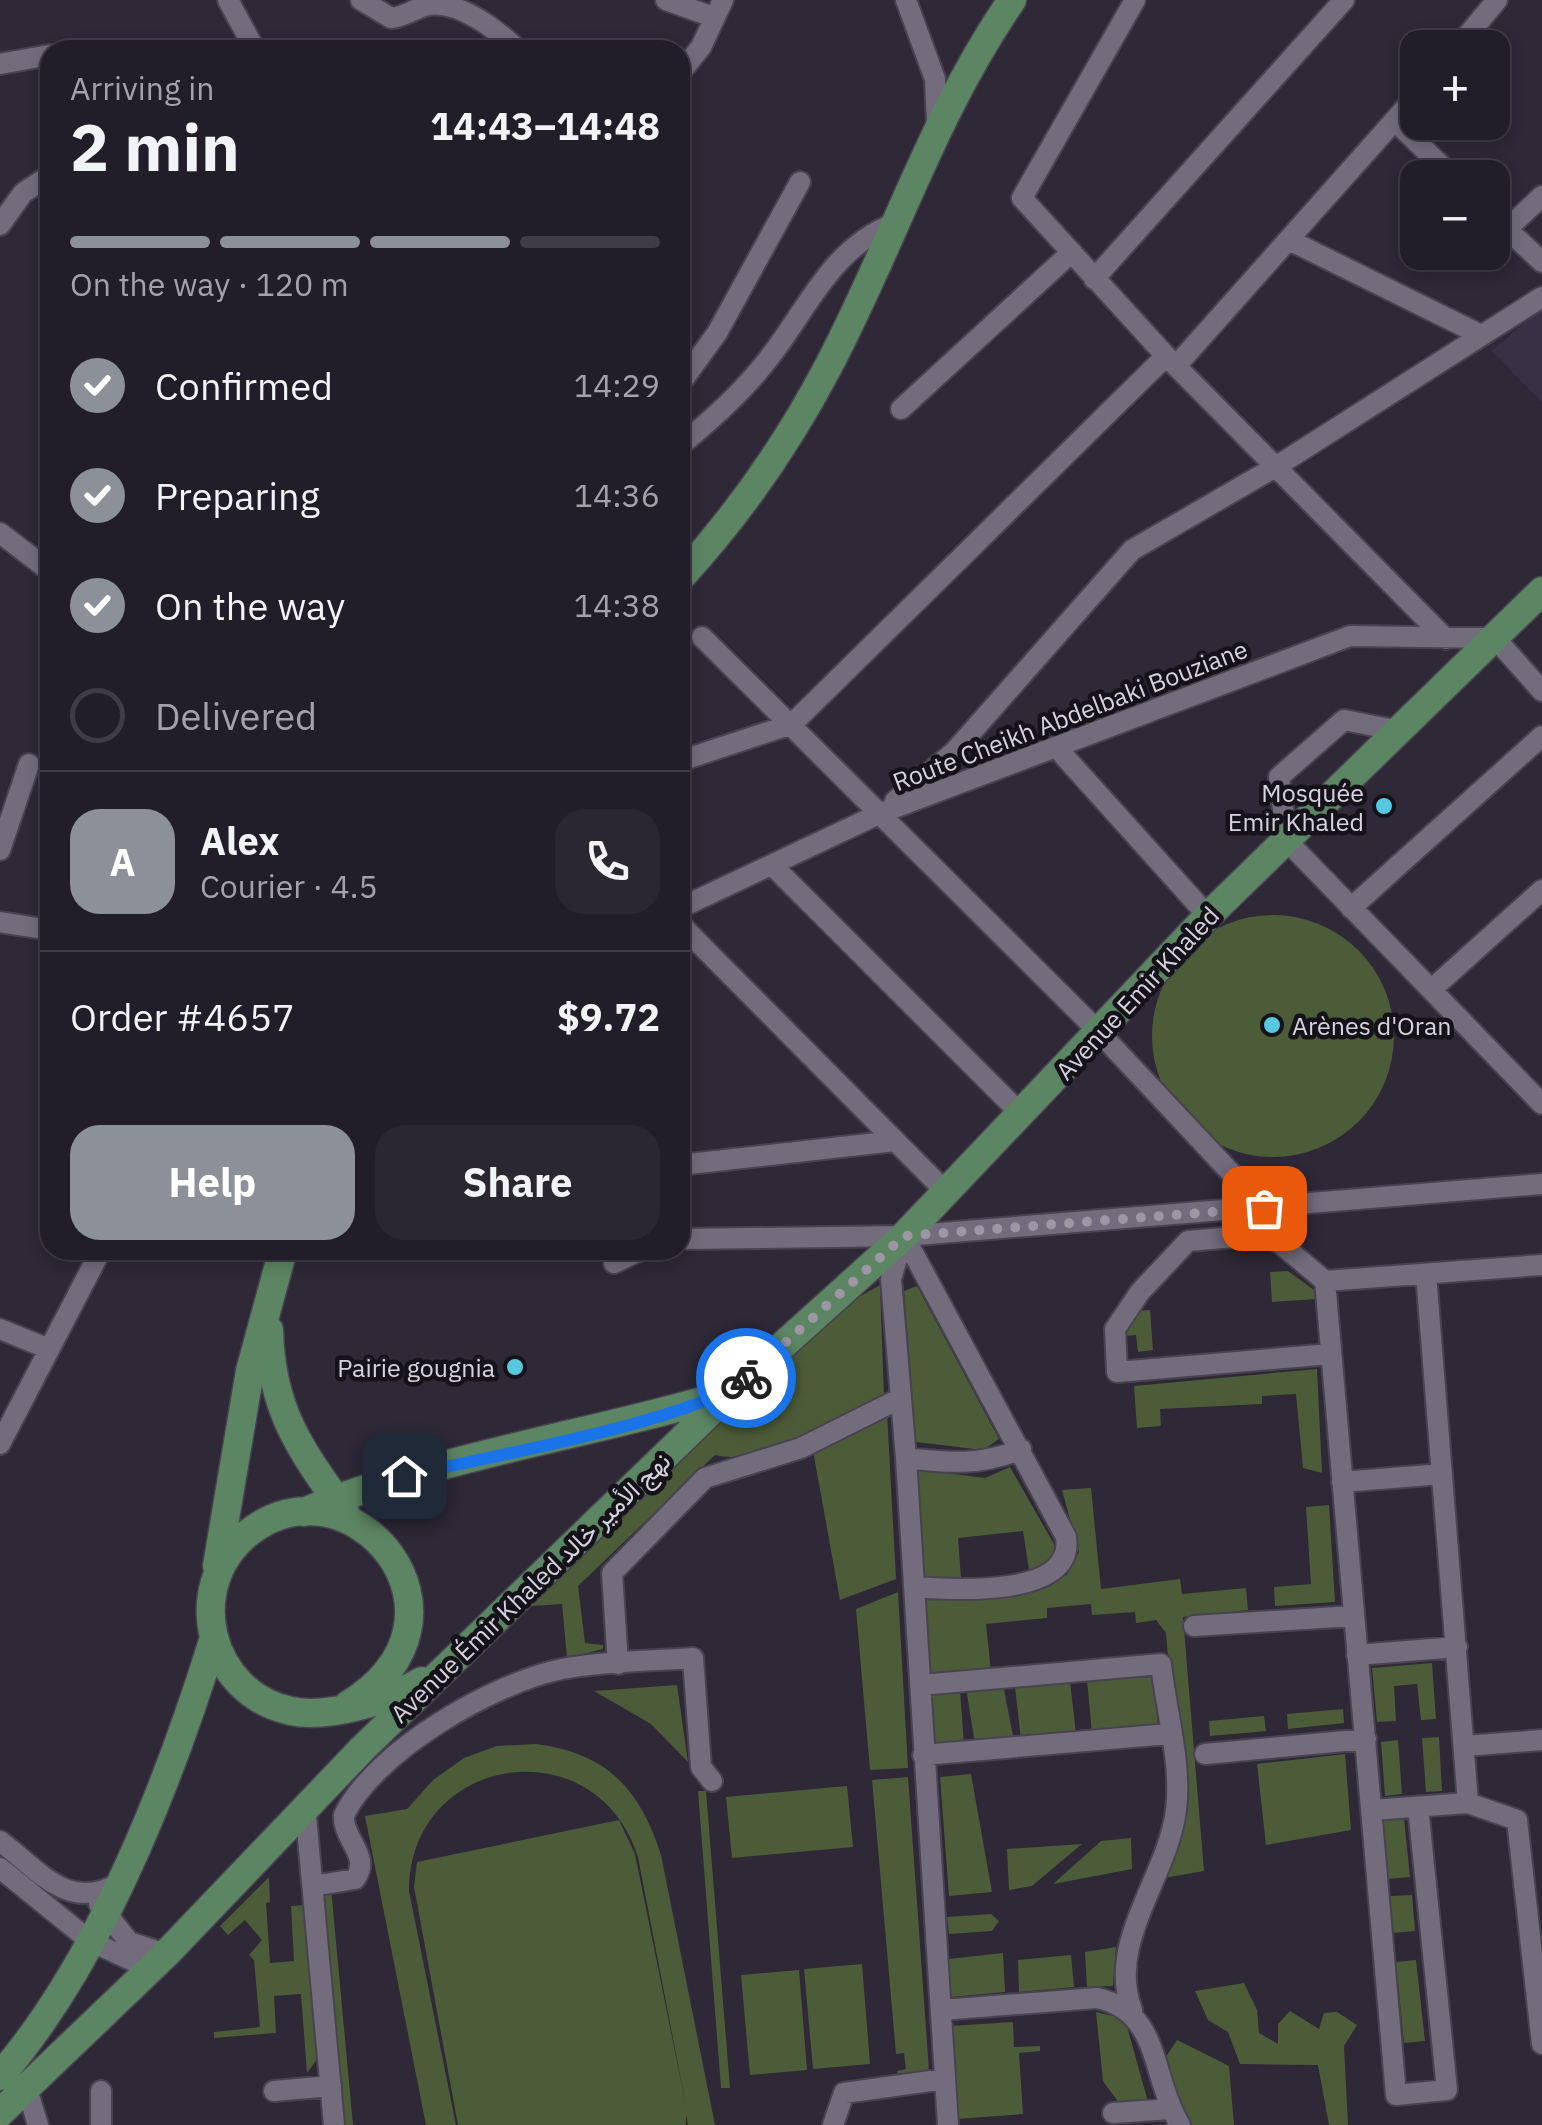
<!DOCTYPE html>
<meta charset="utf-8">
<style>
body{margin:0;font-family:"IBM Plex Sans",Vazirmatn,sans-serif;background:#2a2731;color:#f1f3f6;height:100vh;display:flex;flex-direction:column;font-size:38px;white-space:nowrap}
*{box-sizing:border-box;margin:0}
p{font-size:32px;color:#a2a2a8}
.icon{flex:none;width:55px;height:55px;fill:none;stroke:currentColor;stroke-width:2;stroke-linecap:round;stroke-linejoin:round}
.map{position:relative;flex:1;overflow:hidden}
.panel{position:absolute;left:40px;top:40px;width:650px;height:1220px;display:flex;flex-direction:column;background:#221e29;border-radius:30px;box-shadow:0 5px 15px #0003,0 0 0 2px #3f3c46}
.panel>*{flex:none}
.fabs{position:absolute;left:1400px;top:30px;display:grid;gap:20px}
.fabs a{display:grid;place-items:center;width:110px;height:110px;border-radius:20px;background:#221e29;box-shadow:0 5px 15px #0003,0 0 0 2px #3f3c46;font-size:50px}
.pin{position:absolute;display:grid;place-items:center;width:85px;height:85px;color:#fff;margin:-42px;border-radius:20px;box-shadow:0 5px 15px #0006}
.courier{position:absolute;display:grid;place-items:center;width:100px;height:100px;margin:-50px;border:8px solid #1a73e8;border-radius:50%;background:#fff;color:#222;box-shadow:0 2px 12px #0007}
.headline em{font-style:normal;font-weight:700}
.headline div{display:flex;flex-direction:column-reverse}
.headline{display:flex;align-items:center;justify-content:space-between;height:170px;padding:0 30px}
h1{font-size:65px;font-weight:700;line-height:75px}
.bar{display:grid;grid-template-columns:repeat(4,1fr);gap:15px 10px;align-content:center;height:120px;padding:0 30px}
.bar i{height:12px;border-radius:8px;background:#3f3c46}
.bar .on{background:#8c9099}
.bar p{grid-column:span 4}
.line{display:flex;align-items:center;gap:25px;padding:0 30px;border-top:2px solid #3f3c46}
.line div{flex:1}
.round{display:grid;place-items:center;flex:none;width:105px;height:105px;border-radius:30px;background:#2a2731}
ol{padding:0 30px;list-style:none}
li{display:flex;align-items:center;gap:30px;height:110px}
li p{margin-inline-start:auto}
li .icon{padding:10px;border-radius:50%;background:#8c9099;color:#fff;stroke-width:4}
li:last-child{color:#a2a2a8}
li i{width:55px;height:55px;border:5px solid #3f3c46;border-radius:50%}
.cta{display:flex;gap:20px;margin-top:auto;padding:20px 30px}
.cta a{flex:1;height:115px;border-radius:30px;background:#8c9099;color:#fff;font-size:40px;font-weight:700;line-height:115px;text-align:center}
.cta a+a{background:#2a2731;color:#f1f3f6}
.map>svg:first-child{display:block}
</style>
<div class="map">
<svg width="1542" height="2125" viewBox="0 0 1542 2125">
<rect width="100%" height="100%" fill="#2e2837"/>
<path fill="#383045" d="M 1542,307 L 1542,403 L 1492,351 Z"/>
<path fill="#4c5c38" d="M1152 1036a121 121 0 1 1 242 0a121 121 0 1 1-242 0Z
M 1288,1271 L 1314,1290 L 1316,1299 L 1272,1302 L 1270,1272 Z
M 880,1285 L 884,1398 C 841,1419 762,1467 715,1455 L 578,1586 L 585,1643 L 603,1645 L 603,1649 L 567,1658 L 562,1604 L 531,1606 L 827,1315 Z
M 917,1286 L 999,1439 L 983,1450 L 916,1442 L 904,1291 Z
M 1150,1310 L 1153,1350 L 1138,1352 L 1136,1335 L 1124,1336 L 1135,1311 Z
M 1317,1369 L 1322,1473 L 1303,1468 L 1296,1394 L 1262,1396 L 1262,1404 L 1160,1409 L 1161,1426 L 1137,1428 L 1134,1386 Z
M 887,1413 L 896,1579 L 840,1600 L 812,1445 Z
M 1010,1467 L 1054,1544 L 1055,1560 L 1029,1570 L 1023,1531 L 958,1538 L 961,1578 L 922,1578 L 916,1469 L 985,1478 Z
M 1091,1488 L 1101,1589 L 1180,1579 L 1182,1594 L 1246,1588 L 1248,1610 L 1183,1617 L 1204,1871 L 1158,1879 L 1183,1826 L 1166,1633 L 1156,1620 L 1136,1623 L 1135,1612 L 1092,1615 L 1091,1604 L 1047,1608 L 1047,1618 L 986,1624 L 991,1671 L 928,1674 L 922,1593 L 1024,1592 L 1067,1575 L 1079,1552 L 1062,1490 Z
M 1329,1505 L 1335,1602 L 1275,1606 L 1274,1587 L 1311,1584 L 1306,1507 Z
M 898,1592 L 908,1768 L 870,1770 L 856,1609 Z
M 1432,1663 L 1436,1719 L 1421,1720 L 1417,1684 L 1394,1686 L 1396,1721 L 1377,1722 L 1372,1668 Z
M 1153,1674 L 1158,1726 L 1092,1733 L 1087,1680 Z
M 1070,1681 L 1076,1734 L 1021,1740 L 1015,1687 Z
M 1003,1684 L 1014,1741 L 975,1744 L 966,1688 Z
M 677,1685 L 688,1762 L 651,1724 L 594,1691 Z
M 960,1691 L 964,1744 L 936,1745 L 928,1694 Z
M 1343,1709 L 1344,1723 L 1288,1729 L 1287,1714 Z
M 1264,1716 L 1266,1731 L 1210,1736 L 1209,1721 Z
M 1439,1737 L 1442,1791 L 1426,1792 L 1422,1738 Z
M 1398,1740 L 1402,1794 L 1385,1796 L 1381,1742 Z
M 536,1744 C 607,1753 640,1789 661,1855 L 715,2125 L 688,2125 L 686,2115 L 686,2125 L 458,2125 L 414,1887 L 417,1862 L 619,1820 L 635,1854 L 686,2106 L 638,1857 C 596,1725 409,1754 409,1891 L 456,2125 L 426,2125 L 365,1816 L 407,1809 L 433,1780 L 464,1758 L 497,1746 Z
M 1345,1754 L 1351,1830 L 1266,1845 L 1257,1764 Z
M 971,1774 L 992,1892 L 949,1896 L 940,1777 Z
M 908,1777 L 929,2071 L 898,2075 L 897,2071 L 906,2069 L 904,2053 L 896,2054 L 872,1780 Z
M 847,1786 L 853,1847 L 732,1858 L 726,1797 Z
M 698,1791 L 706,1791 L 730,2088 L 721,2088 Z
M 1404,1819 L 1410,1877 L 1387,1879 L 1381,1821 Z
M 1131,1838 L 1132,1869 L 1053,1884 L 1101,1841 Z
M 1082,1844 L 1032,1886 L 1009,1890 L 1007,1849 Z
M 269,1877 L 270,1902 L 266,1903 L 270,1963 L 294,1961 L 291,1906 L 304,1905 L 318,2058 L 307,2073 L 301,1994 L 274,1996 L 276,2033 L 214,2038 L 214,2032 L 260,2027 L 254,1960 L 249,1955 L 262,1940 L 245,1920 L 228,1935 L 220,1926 Z
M 331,1888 L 353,2125 L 342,2125 L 320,1889 Z
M 1412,1895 L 1415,1931 L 1393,1933 L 1390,1896 Z
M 991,1914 L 999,1921 L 992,1931 L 949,1934 L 947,1917 Z
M 1116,1947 L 1113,1986 L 1087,1987 L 1085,1952 Z
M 1003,1953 L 1005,1992 L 951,1997 L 949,1959 Z
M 1071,1955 L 1074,1987 L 1019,1992 L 1018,1960 Z
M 1416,1960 L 1425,2041 L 1404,2043 L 1396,1962 Z
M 862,1964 L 870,2064 L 813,2069 L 804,1969 Z
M 799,1970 L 807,2070 L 750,2075 L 741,1975 Z
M 1244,1983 L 1257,2010 L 1259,2033 L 1278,2044 L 1278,2024 L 1290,2011 L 1319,2029 L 1324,2013 L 1337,2012 L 1357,2025 L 1344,2046 L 1348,2125 L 1329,2125 L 1318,2065 L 1240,2064 L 1228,2032 L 1208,2020 L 1195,1991 Z
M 1096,2012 L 1125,2019 L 1148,2102 L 1119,2103 L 1103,2081 Z
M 1013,2022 L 1014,2047 L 1040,2046 L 1040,2051 L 1019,2053 L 1023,2114 L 957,2119 L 950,2026 Z
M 1177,2040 L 1229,2066 L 1234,2125 L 1187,2125 L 1162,2063 Z"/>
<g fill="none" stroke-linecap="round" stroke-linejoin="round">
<defs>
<path id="minor" d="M 228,0 L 255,50
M 361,0 L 391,18 C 405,17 415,8 428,5 C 459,0 497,30 518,50
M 666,0 L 713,17
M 906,0 L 935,79 L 937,124
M 1135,0 L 1022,198 L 1166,356 L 1446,639
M 1457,48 L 1497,0
M 88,50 L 114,50
M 0,64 L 50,55
M 680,73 L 701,47 L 723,0
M 1395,121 L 1454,178
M 1492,215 L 1542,262
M 0,225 L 23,193 L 50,175
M 1507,229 L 1542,196
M 1291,241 L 1481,335
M 1094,279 L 1344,0
M 1176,366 L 1418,94
M 680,384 L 717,333 L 800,182
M 901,409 L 1072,252
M 680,446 C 712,419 743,392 769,358 C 809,307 831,248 895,223
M 0,533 L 50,571
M 702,637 L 1099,1032 L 1264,1208
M 1400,731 L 1344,720 L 1279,777 L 1287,841 L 1542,1104
M 1056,747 L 1208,916
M 680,761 L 792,724 L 1166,356
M 895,801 L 954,752 L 1132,550 L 1277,466 L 1542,297
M 0,850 L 29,764
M 772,865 L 1021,1114
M 680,908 L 881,813 L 1350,636 L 1495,638 L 1542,691
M 1351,908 L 1542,736
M 0,922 L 50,930
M 680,924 L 947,1193
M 1432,989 L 1542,890
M 680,1165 L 895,1141
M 904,1236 L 1066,1537 C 1076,1598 954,1590 914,1587
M 903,1238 L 891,1279 L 906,1458 L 948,2125
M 680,1239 L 904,1236 L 1542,1184
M 614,1263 L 641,1250
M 1426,1274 L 1468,1803 L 1517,1820 L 1542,2044
M 1325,1281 L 1396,2095 L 1447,2090 L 1418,1807
M 0,1329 L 49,1349
M 1331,1354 L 1117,1372 L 1115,1329 L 1140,1292 L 1188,1241 L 1269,1234 L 1325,1281 L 1542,1265
M 0,1444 L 101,1250
M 906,1458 C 949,1463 981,1466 1021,1449
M 1342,1482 L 1442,1474
M 1194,1626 L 1353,1616
M 1357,1655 L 1457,1647
M 618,1664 L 612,1573 L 705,1478 L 801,1448 L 901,1398
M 921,1685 L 1161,1664 C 1166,1710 1182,1765 1176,1810 C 1168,1877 1106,1942 1132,2010
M 1465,1746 L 1542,1740
M 1205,1754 L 1366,1739
M 923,1755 L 1169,1734
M 305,1805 L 334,2125
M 1372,1810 L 1468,1803
M 0,1841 C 39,1870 68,1913 119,1883
M 0,1868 L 90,1941 L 150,1969
M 313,1886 L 355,1879 C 372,1856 342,1839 344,1815 C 375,1751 493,1683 562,1669 C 605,1661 650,1661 693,1658 L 701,1767 L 712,1781
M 99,1904 L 129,1942 L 166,1954
M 941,2010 L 1097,1998 C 1161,2012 1150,2074 1180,2125
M 26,2086 L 38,2125
M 274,2091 L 331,2086
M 1113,2113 L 1171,2109
M 101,2125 L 101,2091
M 833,2125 L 844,2093 L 945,2079"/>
<path id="major" d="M 680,578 C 738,515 788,443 828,367 C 893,244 932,116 1012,0
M 269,1330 C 271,1410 300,1449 345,1512
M 304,1512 C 437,1456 585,1436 724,1395
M 217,1566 L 250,1371 L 283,1250
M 348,1705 C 492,1617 350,1450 247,1534 C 182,1588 209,1694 291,1711 C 327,1719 391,1700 422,1681
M 0,2076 C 99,1962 168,1785 213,1641
M 0,2113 L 166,1954 L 362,1749 L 730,1393 L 904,1236 L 1208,916 L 1542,591"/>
</defs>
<use href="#minor" stroke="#484350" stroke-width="24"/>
<use href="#major" stroke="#484350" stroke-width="31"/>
<use href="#minor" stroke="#726c7d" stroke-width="20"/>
<use href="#major" stroke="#5c8563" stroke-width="28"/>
</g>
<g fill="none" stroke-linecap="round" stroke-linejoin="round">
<path stroke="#9c97a3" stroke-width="10" stroke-dasharray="0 18" d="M 746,1378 L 904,1236 L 1264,1208"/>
<path stroke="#1a73e8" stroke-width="12" d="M 404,1476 C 476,1459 700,1420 746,1378"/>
</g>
<g fill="#56c9e0" stroke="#151319" stroke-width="4">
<circle cx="1384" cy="806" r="10"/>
<circle cx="1272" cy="1025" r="10"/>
<circle cx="515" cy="1367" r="10"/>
</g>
<g text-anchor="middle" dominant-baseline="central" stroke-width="9" stroke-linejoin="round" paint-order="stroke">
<g font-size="25" fill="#d7d3dd" stroke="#151319">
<text transform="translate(1070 715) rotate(-21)">Route Cheikh Abdelbaki Bouziane</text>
<text transform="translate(1137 993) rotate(-47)">Avenue Emir Khaled</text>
<text transform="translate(530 1587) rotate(-44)">Avenue Émir Khaled نهج الأمير خالد</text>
</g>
<g font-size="25" fill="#d7d3dd" stroke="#151319" text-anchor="end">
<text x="1364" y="792">Mosquée<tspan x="1364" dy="29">Emir Khaled</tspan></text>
<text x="1292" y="1025" text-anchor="start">Arènes d'Oran</text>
<text x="495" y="1367">Pairie gougnia</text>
</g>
</g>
</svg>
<div class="fabs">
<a>+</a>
<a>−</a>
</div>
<div class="pin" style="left:1264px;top:1208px;background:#ea580c"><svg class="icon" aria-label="bag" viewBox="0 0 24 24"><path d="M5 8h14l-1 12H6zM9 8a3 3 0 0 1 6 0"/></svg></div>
<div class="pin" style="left:404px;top:1476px;background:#1f2937"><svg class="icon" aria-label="home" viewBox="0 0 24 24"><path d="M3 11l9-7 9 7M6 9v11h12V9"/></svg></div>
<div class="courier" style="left:746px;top:1378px"><svg class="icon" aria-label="bike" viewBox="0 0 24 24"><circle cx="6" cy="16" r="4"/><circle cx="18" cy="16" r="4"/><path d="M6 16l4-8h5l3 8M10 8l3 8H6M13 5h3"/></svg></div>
<section class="panel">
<div class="headline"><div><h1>2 min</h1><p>Arriving in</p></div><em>14:43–14:48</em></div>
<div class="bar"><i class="on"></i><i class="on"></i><i class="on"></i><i></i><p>On the way · 120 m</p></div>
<ol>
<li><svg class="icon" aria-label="check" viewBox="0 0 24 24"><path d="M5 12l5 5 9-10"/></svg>Confirmed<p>14:29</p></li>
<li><svg class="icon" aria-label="check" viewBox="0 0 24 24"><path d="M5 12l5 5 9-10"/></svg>Preparing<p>14:36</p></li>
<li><svg class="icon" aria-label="check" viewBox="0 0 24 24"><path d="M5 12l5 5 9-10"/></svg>On the way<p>14:38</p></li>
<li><i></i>Delivered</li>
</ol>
<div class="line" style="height:180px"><b class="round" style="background:#8c9099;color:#fff">A</b><div><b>Alex</b><p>Courier · 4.5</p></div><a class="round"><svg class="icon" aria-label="phone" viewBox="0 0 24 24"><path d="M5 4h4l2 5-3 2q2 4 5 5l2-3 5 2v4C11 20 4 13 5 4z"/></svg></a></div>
<div class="line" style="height:130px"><div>Order #4657</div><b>$9.72</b></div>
<div class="cta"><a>Help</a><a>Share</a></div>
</section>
</div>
